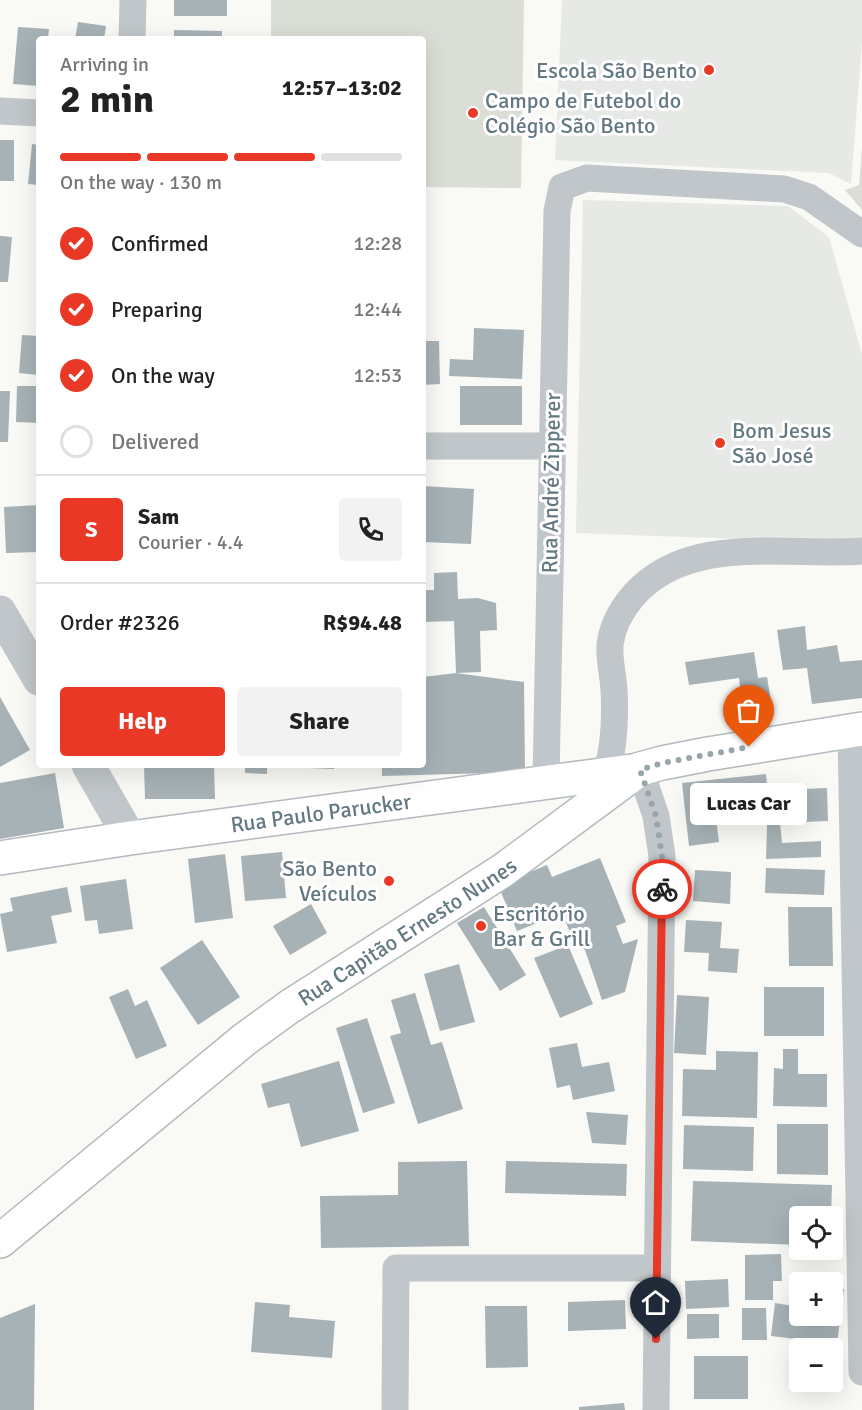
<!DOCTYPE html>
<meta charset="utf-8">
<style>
body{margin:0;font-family:Signika,sans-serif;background:#f2f2f2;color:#222;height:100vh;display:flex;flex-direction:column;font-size:22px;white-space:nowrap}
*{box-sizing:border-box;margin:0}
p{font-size:20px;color:#767676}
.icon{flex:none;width:33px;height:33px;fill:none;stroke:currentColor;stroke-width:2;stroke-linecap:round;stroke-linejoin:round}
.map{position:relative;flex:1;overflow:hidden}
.details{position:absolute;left:36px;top:36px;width:390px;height:732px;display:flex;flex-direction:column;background:#fff;border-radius:6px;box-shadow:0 6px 24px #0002}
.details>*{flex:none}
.fabs{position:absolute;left:789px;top:1206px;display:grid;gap:12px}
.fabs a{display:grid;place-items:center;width:54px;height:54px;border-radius:6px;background:#fff;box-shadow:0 6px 24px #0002;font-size:30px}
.pin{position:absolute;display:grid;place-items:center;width:51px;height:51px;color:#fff;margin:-62px -26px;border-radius:50% 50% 50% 0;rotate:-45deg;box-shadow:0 0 6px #0007}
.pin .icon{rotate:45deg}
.courier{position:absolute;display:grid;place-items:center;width:60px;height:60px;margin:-30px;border:4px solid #e93926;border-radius:50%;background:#fff;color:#222;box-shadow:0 2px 8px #0007}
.bubble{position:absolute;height:42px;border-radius:6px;background:#fff;box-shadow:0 6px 24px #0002;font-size:20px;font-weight:800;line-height:42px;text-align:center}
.summary em{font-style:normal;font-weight:800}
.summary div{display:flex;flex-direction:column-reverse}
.summary{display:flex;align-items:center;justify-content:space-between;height:102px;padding:0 24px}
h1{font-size:39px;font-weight:800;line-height:45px}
.bar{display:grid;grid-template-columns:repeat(4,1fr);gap:9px 6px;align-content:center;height:72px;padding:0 24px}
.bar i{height:8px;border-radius:4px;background:#e0e0e0}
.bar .current{background:#e93926}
.bar p{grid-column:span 4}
.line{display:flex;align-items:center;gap:15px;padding:0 24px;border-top:2px solid #e0e0e0}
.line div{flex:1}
.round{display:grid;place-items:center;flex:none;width:63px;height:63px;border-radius:6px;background:#f2f2f2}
ol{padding:0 24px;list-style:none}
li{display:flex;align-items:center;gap:18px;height:66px}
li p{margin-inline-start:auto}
li .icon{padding:6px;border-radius:50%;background:#e93926;color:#fff;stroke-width:4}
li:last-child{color:#767676}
li i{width:33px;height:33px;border:3px solid #e0e0e0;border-radius:50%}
.action{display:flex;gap:12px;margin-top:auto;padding:12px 24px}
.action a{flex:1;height:69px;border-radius:6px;background:#e93926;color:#fff;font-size:24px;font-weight:800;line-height:69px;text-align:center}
.action a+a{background:#f2f2f2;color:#222}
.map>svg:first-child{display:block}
</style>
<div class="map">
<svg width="862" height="1410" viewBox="0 0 862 1410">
<rect width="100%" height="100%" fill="#f9f9f6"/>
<path fill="#e7e9e7" d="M 562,0 L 862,0 L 862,42 L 851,184 L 829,173 L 555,160 Z
M 583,200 L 788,206 L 829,237 L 862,354 L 862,539 L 740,539 L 576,533 Z"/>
<path fill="#daded5" d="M 271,0 L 524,0 L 521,188 L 423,187 L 423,39 L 271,39 Z
M 862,147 L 862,210 L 845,190 L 859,185 Z"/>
<path fill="#a6b2b6" d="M 174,0 L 227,0 L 227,16 L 174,16 Z
M 78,22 L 106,26 L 104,39 L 75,39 Z
M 18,27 L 49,29 L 48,39 L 39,39 L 39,86 L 13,84 Z
M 174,30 L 222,31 L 222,39 L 174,39 Z
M 0,140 L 14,140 L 14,181 L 0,181 Z
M 32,144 L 39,145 L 39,185 L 28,184 Z
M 0,236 L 12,237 L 8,282 L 0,282 Z
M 474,328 L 524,330 L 522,379 L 449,376 L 450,359 L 473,360 Z
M 22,335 L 39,336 L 39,375 L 19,373 Z
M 423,341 L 439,341 L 440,384 L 423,385 Z
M 17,386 L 39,386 L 39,423 L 16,422 Z
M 460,386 L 522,386 L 522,425 L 460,425 Z
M 0,391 L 10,391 L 8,442 L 0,442 Z
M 423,486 L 474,489 L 471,544 L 423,542 Z
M 39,505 L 39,552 L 6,553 L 4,507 Z
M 457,572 L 458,599 L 478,598 L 496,603 L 497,630 L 480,631 L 481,672 L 456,673 L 454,621 L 423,622 L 423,590 L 434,590 L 434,573 Z
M 805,626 L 807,650 L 837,645 L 840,662 L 862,660 L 862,698 L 812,704 L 807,668 L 783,670 L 777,630 Z
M 754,652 L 758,678 L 767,677 L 771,701 L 742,705 L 739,678 L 689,685 L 685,662 Z
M 456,673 L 524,682 L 525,772 L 382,776 L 382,765 L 423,765 L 423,677 Z
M 0,697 L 30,750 L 0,767 Z
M 144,765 L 214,765 L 215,799 L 145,799 Z
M 245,765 L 267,765 L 267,774 L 245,773 Z
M 308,765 L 334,765 L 334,769 L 308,768 Z
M 55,773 L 64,828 L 0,839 L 0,783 Z
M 766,774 L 768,796 L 714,802 L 719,842 L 689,846 L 682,783 Z
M 827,788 L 828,821 L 780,823 L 782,843 L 821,841 L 821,857 L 766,859 L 768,796 L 779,796 L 779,790 Z
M 282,852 L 286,898 L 245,901 L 241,856 Z
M 225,854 L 233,918 L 195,923 L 188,859 Z
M 600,858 L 626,922 L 616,926 L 623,944 L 638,939 L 625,992 L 602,1000 L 585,950 L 574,942 L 562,913 L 517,931 L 498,885 L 547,865 L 552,877 Z
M 766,868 L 825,870 L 824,895 L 765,893 Z
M 695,870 L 731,872 L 730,904 L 693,901 Z
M 126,879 L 133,929 L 99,934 L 97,920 L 85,921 L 80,886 Z
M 67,887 L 72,912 L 51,916 L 57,943 L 7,952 L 0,914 L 13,911 L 10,898 Z
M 311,904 L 327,933 L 290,955 L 273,926 Z
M 484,907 L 526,975 L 500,991 L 457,923 Z
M 788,907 L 832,907 L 833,966 L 789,966 Z
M 686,920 L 722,922 L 720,948 L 739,949 L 737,973 L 708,971 L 709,953 L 684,952 Z
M 202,940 L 240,997 L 198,1025 L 160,968 Z
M 568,945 L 593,1004 L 560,1018 L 534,958 Z
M 459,964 L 475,1022 L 440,1031 L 424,974 Z
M 764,987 L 824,987 L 824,1036 L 764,1036 Z
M 128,989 L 135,1006 L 147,1000 L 167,1046 L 136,1059 L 109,997 Z
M 415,993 L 431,1045 L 442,1042 L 463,1109 L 418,1124 L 390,1036 L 401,1033 L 391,1000 Z
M 677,995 L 709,997 L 706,1055 L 674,1053 Z
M 367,1018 L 395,1103 L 363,1113 L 336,1028 Z
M 577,1043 L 582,1067 L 609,1062 L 615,1091 L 573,1100 L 570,1085 L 557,1088 L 549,1048 Z
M 783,1049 L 798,1049 L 798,1074 L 827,1074 L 827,1107 L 773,1106 L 774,1068 L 783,1069 Z
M 716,1051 L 758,1052 L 757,1118 L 682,1116 L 683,1069 L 716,1070 Z
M 339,1061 L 359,1131 L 301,1147 L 289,1103 L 268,1108 L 261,1084 Z
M 586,1112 L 628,1115 L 626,1145 L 592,1143 Z
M 777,1124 L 828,1124 L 828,1175 L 777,1174 Z
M 684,1125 L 754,1127 L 753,1171 L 683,1169 Z
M 467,1161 L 469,1246 L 321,1248 L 320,1196 L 398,1195 L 398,1162 Z
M 506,1161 L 627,1164 L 626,1196 L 505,1193 Z
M 693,1181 L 832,1185 L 831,1216 L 800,1216 L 800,1245 L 691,1241 Z
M 781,1254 L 782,1281 L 773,1281 L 773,1300 L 745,1300 L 745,1255 Z
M 728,1279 L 729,1307 L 686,1309 L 685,1281 Z
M 832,1287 L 844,1289 L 837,1344 L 771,1336 L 775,1303 L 800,1307 L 800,1316 L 832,1316 Z
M 625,1300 L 626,1329 L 568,1331 L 568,1302 Z
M 255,1302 L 290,1305 L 289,1317 L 335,1321 L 332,1358 L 251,1352 Z
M 35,1304 L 34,1410 L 0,1410 L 0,1318 Z
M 485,1306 L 527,1306 L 528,1367 L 486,1368 Z
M 742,1308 L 766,1308 L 767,1340 L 742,1340 Z
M 687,1314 L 719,1314 L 719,1338 L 687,1339 Z
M 694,1356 L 748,1356 L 748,1399 L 694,1399 Z
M 624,1403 L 625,1410 L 579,1410 L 579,1407 Z"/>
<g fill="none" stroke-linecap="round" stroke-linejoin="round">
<defs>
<g id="secondary">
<path id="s1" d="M 0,858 L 130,838 L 639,770"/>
<path id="s2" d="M 0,1241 L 245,1039 L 289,1007 L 502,871 L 640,769 L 662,763 L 708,754 L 862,729"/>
</g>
</defs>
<use href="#secondary" stroke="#b2babe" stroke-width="36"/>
<path stroke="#c0c6c9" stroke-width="27" d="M 132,39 L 133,0
M 0,111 L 39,113
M 423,446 L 552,446
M 851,730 L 862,1372
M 640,769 L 656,816 L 662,856 L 656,1410
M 546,781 L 557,211 L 562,187 L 587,178 L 784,189 L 809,197 L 862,234
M 601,793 C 613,756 616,728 614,690 C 613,674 609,661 610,645 C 612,627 622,609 633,596 C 689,532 787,557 862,551
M 395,1410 L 396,1268 L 656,1268"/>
<path stroke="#c0c6c9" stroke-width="33" d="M 0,612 L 39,679
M 88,765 L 130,838"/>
<use href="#secondary" stroke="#fff" stroke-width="33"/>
</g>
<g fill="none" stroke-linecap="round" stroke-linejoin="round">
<path stroke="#98a6ab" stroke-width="6" stroke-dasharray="0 10.8" d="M 662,889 L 662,856 L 656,816 L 640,770 L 662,763 L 749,747"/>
<path stroke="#e93926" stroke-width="8" d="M 656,1339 L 662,889"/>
</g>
<g fill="#e93926" stroke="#fff" stroke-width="2">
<circle cx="709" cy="70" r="6"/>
<circle cx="473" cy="113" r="6"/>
<circle cx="720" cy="443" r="6"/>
<circle cx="389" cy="881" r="6"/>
<circle cx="481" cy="926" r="6"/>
</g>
<g text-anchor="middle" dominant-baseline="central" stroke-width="6" stroke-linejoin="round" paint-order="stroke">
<g font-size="22" fill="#637982" stroke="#fff" text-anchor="start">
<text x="697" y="70" text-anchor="end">Escola São Bento</text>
<text x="485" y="100">Campo de Futebol do<tspan x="485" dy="25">Colégio São Bento</tspan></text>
<text x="732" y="430">Bom Jesus<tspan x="732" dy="25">São José</tspan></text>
<text x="377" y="868" text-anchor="end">São Bento<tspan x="377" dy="25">Veículos</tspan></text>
<text x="493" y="913">Escritório<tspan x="493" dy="25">Bar &amp; Grill</tspan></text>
</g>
<g font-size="22" fill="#637982" stroke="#fff">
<text transform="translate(551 483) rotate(-89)">Rua André Zipperer</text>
<text stroke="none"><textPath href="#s1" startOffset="324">Rua Paulo Parucker</textPath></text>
<text stroke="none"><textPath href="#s2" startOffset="512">Rua Capitão Ernesto Nunes</textPath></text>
</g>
</g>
</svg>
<div class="fabs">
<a><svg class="icon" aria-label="locate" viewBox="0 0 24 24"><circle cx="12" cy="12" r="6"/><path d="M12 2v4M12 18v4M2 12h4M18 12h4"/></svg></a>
<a>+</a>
<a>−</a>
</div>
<div class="pin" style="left:749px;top:747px;background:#ea580c"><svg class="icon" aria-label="bag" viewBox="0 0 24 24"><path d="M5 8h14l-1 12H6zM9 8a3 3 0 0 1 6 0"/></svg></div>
<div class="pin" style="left:656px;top:1339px;background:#1f2937"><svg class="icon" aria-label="home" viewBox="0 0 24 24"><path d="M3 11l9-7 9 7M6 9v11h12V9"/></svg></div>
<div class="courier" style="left:662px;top:889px"><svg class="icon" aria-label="bike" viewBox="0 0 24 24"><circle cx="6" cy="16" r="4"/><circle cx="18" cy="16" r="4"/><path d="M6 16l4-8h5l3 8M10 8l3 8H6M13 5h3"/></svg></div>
<div class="bubble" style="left:690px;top:783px;width:117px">Lucas Car</div>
<section class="details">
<div class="summary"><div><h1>2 min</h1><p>Arriving in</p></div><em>12:57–13:02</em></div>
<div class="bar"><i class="current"></i><i class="current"></i><i class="current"></i><i></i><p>On the way · 130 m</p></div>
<ol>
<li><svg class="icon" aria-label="check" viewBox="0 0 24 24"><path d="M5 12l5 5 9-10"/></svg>Confirmed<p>12:28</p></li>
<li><svg class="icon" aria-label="check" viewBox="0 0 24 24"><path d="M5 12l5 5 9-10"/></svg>Preparing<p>12:44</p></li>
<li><svg class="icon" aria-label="check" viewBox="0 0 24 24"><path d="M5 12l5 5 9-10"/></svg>On the way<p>12:53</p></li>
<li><i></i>Delivered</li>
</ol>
<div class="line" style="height:108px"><b class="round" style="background:#e93926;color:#fff">S</b><div><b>Sam</b><p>Courier · 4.4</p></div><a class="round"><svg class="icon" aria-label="phone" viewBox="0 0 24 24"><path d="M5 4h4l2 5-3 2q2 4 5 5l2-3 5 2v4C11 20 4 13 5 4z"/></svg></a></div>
<div class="line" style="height:78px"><div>Order #2326</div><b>R$94.48</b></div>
<div class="action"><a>Help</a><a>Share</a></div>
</section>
</div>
